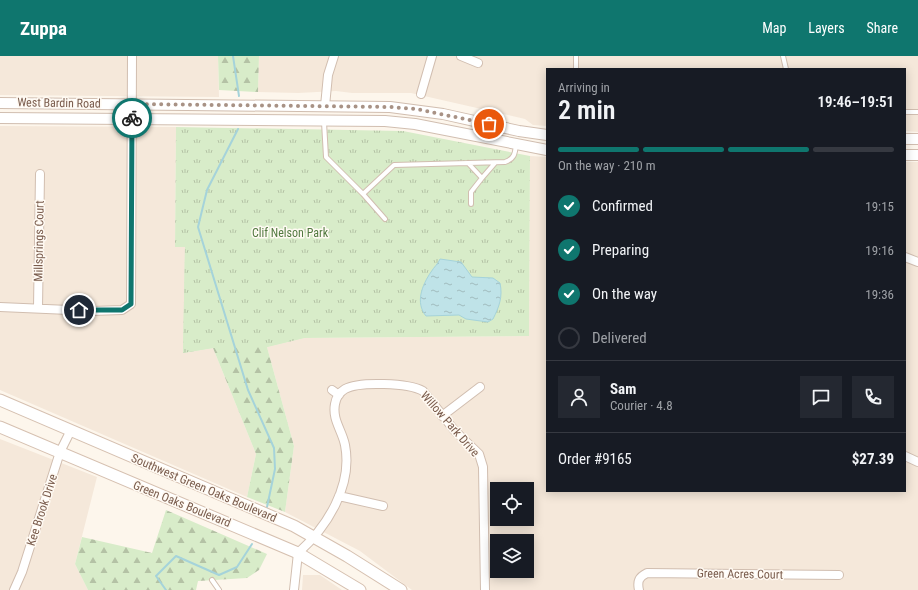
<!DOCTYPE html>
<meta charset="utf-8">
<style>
body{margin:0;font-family:"Roboto Condensed",sans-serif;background:#242831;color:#f1f3f6;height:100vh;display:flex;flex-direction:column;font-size:15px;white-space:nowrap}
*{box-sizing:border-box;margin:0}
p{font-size:13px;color:#9ea1a6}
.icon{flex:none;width:22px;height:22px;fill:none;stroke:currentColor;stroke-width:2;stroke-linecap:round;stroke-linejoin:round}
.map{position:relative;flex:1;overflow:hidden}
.sheet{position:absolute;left:546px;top:12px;width:360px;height:424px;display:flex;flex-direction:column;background:#171b24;border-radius:0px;box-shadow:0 2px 10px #0003}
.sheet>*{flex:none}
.buttons{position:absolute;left:490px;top:426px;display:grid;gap:8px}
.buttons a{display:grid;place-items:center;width:44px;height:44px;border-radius:0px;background:#171b24;box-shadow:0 2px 10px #0003;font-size:20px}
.pin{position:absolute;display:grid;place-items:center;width:34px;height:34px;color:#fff;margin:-17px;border:2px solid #fff;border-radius:50%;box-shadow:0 1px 4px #0007}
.courier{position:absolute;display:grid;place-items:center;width:40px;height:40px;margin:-20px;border:3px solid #0f766e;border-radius:50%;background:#fff;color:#222;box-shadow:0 1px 5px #0007}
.headline em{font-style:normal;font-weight:600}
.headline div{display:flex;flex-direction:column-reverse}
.headline{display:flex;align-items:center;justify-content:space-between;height:68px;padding:0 12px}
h1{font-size:26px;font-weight:600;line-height:30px}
.bar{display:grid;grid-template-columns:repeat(4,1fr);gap:6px 4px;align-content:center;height:48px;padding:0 12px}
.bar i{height:5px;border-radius:3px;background:#363941}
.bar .selected{background:#0f766e}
.bar p{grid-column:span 4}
.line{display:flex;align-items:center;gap:10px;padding:0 12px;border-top:1px solid #363941}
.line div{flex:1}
.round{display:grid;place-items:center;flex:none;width:42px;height:42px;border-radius:0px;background:#242831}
ol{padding:0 12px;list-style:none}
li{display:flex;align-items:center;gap:12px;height:44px}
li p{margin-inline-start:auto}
li .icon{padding:4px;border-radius:50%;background:#0f766e;color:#fff;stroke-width:4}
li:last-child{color:#9ea1a6}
li i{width:22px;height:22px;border:2px solid #363941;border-radius:50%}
header{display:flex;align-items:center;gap:24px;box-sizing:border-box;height:56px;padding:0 20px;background:#0f766e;color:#fff}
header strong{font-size:19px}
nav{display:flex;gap:22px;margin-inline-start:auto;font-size:14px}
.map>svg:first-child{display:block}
</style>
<header>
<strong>Zuppa</strong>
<nav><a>Map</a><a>Layers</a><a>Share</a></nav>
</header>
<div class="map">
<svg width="918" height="534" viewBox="0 0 918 534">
<defs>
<pattern id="forest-firs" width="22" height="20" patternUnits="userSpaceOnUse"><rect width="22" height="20" fill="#d8ecc9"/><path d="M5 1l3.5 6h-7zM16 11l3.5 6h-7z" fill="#b4c2a5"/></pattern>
<pattern id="park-tufts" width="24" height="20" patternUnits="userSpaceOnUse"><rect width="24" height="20" fill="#d8ecc9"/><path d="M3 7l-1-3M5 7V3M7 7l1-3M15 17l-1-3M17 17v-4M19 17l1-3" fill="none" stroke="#b4c2a5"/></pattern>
<pattern id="water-ripples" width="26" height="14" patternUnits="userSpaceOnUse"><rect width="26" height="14" fill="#bfe3e8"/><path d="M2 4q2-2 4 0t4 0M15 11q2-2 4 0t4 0" fill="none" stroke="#a0bbbe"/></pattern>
</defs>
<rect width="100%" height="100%" fill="#fdf6ec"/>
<path fill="#f5e8da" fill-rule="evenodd" d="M 0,0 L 218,0 L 219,41 L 0,39 Z
M 259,0 L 918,0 L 918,76 L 905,75 L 905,13 L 547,13 L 547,70 L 533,69 L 525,63 L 411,37 L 352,37 L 336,35 L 298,37 L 258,36 Z
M 0,70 L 176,71 L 175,190 L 185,191 L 184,297 L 213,292 L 256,398 L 247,441 L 0,334 Z
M 530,100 L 547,101 L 547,435 L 905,435 L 905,106 L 918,106 L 918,534 L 412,534 L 360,495 L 285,456 L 294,390 L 267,291 L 304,282 L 529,280 ZM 497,433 L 527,433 L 527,463 L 497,463 ZM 497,485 L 527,485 L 527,515 L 497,515 Z
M 0,383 L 97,421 L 75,508 L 88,534 L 0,534 Z
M 303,519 L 320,519 L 342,534 L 302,534 Z"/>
<path fill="url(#forest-firs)" d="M 218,0 L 259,0 L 258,36 L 219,34 Z
M 185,191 L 304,282 L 267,291 L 294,390 L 285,456 L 247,441 L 256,398 L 213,292 L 183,297 Z
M 166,454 L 267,498 L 259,514 L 247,522 L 198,525 L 196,534 L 88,534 L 75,508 L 82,481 L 152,497 Z"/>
<path fill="url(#park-tufts)" d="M 176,71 L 403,75 L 530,100 L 529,280 L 304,282 L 267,291 L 213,292 L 183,297 L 185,191 L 175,191 Z"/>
<path fill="url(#water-ripples)" stroke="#a5d3da" d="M 440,203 L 461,206 L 472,221 L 493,222 L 500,227 C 503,241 499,251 493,263 L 488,266 L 466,263 L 459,259 L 426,260 C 415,247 422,229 431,216 C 434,211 438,208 440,203 Z"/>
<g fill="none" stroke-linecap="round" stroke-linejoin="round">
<path stroke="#a5d3da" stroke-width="2" d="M 233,0 L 239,40
M 238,73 L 207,134 L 198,171 L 248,334 L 274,392 L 275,413 L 267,451
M 166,534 L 156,520 L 176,500 L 219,519 L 237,511 L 252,488"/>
<defs>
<path id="service" d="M 576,0 L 576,13
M 783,0 L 786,13
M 905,56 L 918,56
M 324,66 L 326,101 L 363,138 L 394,109 L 505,106 C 514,103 515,98 516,89
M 468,107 L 482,122 L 495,107
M 363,138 L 385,163
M 471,148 L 471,136 L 482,122
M 212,524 L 219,534"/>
<path id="minor" d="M 461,0 L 478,7
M 421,38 L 432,0
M 325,50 L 328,19 L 334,0
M 905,201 L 918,206
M 0,251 L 92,255 L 122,254 L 131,248 L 132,0
M 38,252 L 40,118
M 332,334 L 339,339
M 442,360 L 480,331
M 905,400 L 918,406
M 339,440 L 383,450
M 14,534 L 22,516 L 60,396 L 71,374
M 294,534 L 298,497 C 327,471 353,430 345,389 C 342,374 332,364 335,348 C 336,342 340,336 345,333 C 359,325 409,327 423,335 L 455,375 L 479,398 L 483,411 L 485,534
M 639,534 C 637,525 639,521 647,517 L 839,519"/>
<path id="tertiary" d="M 0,47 L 390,51 L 443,58 L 519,75 L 547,79
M 0,62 L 385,65 L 415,68 L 547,94
M 905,83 L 918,83
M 905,99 L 918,99"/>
<path id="secondary" d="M 0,344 L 294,470 L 347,500 L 401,534
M 0,371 L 298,497 L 360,534"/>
</defs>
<use href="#service" stroke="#d1beb0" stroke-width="6"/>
<use href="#minor" stroke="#d1beb0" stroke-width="10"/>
<use href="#tertiary" stroke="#d1beb0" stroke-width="12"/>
<use href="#secondary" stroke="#d6c0b0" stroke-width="13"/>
<use href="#service" stroke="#fff" stroke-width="4"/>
<use href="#minor" stroke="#fff" stroke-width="8"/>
<use href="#tertiary" stroke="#fff" stroke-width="10"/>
<use href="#secondary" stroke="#fff" stroke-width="11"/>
</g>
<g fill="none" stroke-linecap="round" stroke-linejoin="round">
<path stroke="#a89285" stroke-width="4" stroke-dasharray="0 7.2" d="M 132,62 L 132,48 L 390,51 L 416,53 L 489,68"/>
<path stroke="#0f766e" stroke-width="5" d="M 79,254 L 122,254 L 131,248 L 132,62"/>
</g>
<g text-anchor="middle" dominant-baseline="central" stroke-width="3" stroke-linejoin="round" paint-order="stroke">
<g font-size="12" fill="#7a5c4d" stroke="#fffaf3">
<text transform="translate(59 47) rotate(1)">West Bardin Road</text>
<text transform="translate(39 185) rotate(-89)">Millsprings Court</text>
<text transform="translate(450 368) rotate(49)">Willow Park Drive</text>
<text transform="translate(204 432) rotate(23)">Southwest Green Oaks Boulevard</text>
<text transform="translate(182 448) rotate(22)">Green Oaks Boulevard</text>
<text transform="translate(42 454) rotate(-72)">Kee Brook Drive</text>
<text transform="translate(740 518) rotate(1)">Green Acres Court</text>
</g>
<g font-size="12" fill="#537a41" stroke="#fffaf3">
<text x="290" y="177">Clif Nelson Park</text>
</g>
</g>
</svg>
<div class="buttons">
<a><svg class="icon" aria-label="locate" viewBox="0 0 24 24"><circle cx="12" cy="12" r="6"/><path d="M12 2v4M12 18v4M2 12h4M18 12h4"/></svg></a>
<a><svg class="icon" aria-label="layers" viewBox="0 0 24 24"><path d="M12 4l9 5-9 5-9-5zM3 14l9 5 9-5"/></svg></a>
</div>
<div class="pin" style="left:489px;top:68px;background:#ea580c"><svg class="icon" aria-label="bag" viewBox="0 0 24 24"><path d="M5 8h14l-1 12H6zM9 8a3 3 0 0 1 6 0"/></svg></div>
<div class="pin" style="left:79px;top:254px;background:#1f2937"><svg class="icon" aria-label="home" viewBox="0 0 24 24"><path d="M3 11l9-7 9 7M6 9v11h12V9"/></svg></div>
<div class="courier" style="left:132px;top:62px"><svg class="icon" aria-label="bike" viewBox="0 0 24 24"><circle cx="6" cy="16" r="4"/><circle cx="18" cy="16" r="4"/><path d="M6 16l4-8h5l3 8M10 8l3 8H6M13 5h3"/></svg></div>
<section class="sheet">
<div class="headline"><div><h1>2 min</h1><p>Arriving in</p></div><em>19:46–19:51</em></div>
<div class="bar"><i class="selected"></i><i class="selected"></i><i class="selected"></i><i></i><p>On the way · 210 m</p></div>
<ol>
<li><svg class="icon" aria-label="check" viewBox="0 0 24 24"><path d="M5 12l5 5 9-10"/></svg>Confirmed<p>19:15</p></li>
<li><svg class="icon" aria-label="check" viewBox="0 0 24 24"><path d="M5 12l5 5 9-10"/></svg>Preparing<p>19:16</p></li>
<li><svg class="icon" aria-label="check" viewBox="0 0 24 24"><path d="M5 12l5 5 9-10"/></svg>On the way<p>19:36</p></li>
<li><i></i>Delivered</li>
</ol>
<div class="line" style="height:72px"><a class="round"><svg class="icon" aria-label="person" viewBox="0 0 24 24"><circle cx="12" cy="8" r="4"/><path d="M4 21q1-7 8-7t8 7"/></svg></a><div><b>Sam</b><p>Courier · 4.8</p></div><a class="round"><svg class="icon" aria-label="chat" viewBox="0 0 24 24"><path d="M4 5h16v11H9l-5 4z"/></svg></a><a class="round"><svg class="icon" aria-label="phone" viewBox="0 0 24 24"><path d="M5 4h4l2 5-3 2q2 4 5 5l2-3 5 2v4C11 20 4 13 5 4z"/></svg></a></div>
<div class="line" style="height:52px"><div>Order #9165</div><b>$27.39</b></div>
</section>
</div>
